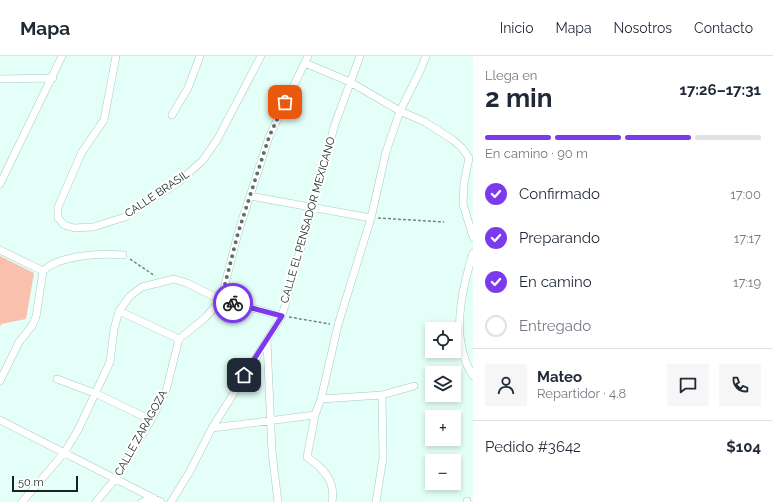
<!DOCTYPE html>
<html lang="es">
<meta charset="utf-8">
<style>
body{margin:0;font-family:Raleway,sans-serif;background:#f6f6f7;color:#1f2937;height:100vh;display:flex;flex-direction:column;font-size:15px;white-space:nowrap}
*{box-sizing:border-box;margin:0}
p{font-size:13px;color:#747a83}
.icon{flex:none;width:22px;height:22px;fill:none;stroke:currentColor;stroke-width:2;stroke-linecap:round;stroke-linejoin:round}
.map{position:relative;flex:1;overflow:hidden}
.details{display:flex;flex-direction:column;background:#fff;width:300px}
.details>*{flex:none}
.controls{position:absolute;left:425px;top:266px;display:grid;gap:8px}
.controls a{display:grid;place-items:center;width:36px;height:36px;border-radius:0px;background:#fff;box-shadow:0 2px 6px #0003;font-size:20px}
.scale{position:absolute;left:12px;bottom:10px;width:66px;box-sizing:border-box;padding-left:4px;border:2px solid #132421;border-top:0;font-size:11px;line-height:14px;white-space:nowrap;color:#132421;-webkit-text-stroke:3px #fff;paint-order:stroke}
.pin{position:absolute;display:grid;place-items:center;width:34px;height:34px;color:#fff;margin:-17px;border-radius:8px;box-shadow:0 2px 6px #0006}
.courier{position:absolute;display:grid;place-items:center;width:40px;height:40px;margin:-20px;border:3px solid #7c3aed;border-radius:50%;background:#fff;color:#222;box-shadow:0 1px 5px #0007}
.summary em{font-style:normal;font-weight:700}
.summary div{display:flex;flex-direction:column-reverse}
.summary{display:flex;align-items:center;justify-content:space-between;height:68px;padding:0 12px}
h1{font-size:26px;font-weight:700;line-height:30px}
.bar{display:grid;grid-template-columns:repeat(4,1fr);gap:6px 4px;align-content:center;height:48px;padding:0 12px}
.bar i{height:5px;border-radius:3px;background:#e0e1e3}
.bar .active{background:#7c3aed}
.bar p{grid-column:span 4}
.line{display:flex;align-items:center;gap:10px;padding:0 12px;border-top:1px solid #e0e1e3}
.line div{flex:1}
.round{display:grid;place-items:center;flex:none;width:42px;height:42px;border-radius:0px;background:#f6f6f7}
ol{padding:0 12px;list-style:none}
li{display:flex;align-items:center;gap:12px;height:44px}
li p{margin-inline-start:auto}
li .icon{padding:4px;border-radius:50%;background:#7c3aed;color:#fff;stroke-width:4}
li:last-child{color:#747a83}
li i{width:22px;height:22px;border:2px solid #e0e1e3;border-radius:50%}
header{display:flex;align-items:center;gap:24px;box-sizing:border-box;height:56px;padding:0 20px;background:#fff;border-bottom:1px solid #e0e1e3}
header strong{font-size:19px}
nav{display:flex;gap:22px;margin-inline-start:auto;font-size:14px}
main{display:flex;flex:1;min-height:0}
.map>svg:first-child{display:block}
</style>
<header>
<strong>Mapa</strong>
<nav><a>Inicio</a><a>Mapa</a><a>Nosotros</a><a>Contacto</a></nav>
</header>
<main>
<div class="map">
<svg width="473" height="446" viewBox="0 0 473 446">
<rect width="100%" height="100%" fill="#e4fef8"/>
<path fill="#f9c0ad" d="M 0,200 L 34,217 L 26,263 L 1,268 L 0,271 Z"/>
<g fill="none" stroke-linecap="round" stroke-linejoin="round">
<defs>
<path id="street" d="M 116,0 L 104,64 L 82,96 L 58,151 L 58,162 L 64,169 L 74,172 L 93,171 L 125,161 L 180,125 L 203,104 L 217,84 L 261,0
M 305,7 L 350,26 L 400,55 L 425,66 L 453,84 L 462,92 L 469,102 L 464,127 L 463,148 L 473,181
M 0,23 L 53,22
M 172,59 L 188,32 L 200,0
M 0,128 L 62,0
M 250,140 L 371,162
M 0,194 L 43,215 C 59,199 101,197 123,199
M 473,197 C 461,236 450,284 473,320
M 119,255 L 179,283
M 267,286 L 272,396 L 278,446
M 57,323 L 97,338 L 151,364
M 0,325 L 19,286 L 32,270 L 36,261 L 43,215
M 321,343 L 382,339 L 414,330
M 315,359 L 321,343 L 338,269 L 371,162 L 386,96 L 400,55 L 420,15 L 426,0
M 0,364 L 161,446
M 212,372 L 315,359 L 307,401 C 323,412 336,425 332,446
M 22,446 L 64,397 L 78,374 L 110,306 L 114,273 L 119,255 L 130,240 L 142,231 L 174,223 L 187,227 L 221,244 L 282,260
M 96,446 L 116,422 L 151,364 L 166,335 L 179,283 L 205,262 L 221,244 L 238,177 L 269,81 L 308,0
M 142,446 L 154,442
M 171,446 L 189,417 L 212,372 L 282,260 L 335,68 L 360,0
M 376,446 L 383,402 L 382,339
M 467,446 L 467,445"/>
</defs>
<use href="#street" stroke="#a2ccc3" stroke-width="8"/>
<path stroke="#718782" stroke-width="1.5" stroke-dasharray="3 2" stroke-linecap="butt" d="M 378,162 L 444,166
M 130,203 L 155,220
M 289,261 L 330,268"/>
<use href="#street" stroke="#fff" stroke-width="7"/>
</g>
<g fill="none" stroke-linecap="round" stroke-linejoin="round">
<path stroke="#5c706c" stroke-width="4" stroke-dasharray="0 7.2" d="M 233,247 L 221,244 L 238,177 L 269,81 L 285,46"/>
<path stroke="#7c3aed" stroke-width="5" d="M 233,247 L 282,260 L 244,319"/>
</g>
<g text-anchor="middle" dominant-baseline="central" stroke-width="4" stroke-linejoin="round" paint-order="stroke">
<g font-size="11" fill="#132421" stroke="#fff">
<text transform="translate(157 138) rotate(-34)">CALLE BRASIL</text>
<text transform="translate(308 164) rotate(-74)">CALLE EL PENSADOR MEXICANO</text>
<text transform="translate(141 377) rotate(-61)">CALLE ZARAGOZA</text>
</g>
</g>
</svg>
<div class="controls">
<a><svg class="icon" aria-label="locate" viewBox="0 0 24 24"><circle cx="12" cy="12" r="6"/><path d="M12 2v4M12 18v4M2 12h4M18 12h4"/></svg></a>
<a><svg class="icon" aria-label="layers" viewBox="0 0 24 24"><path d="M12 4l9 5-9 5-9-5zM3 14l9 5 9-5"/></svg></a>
<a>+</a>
<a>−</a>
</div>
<div class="scale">50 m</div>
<div class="pin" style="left:285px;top:46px;background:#ea580c"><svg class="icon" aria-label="bag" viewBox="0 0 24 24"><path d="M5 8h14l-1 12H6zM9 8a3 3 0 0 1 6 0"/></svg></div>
<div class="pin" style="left:244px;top:319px;background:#1f2937"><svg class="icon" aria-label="home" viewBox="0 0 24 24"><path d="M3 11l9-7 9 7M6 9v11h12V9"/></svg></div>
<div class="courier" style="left:233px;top:247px"><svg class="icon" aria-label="bike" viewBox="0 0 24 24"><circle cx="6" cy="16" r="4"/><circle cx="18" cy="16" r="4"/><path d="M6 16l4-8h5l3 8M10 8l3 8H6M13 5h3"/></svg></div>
</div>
<section class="details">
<div class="summary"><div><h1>2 min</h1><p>Llega en</p></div><em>17:26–17:31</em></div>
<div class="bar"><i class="active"></i><i class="active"></i><i class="active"></i><i></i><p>En camino · 90 m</p></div>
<ol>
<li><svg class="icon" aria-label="check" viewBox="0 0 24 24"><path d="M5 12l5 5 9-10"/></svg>Confirmado<p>17:00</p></li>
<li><svg class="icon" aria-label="check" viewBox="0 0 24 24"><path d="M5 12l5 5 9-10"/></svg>Preparando<p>17:17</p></li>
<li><svg class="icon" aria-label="check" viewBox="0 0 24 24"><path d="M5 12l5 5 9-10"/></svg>En camino<p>17:19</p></li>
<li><i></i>Entregado</li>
</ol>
<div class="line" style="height:72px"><a class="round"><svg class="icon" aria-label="person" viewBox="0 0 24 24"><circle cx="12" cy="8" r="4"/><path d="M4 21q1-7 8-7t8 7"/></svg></a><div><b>Mateo</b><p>Repartidor · 4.8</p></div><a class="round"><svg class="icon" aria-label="chat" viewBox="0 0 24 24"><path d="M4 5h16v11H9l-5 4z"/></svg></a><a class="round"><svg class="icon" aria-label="phone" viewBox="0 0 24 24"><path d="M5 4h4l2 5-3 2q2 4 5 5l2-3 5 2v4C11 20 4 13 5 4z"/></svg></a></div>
<div class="line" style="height:52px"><div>Pedido #3642</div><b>$104</b></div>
</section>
</main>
